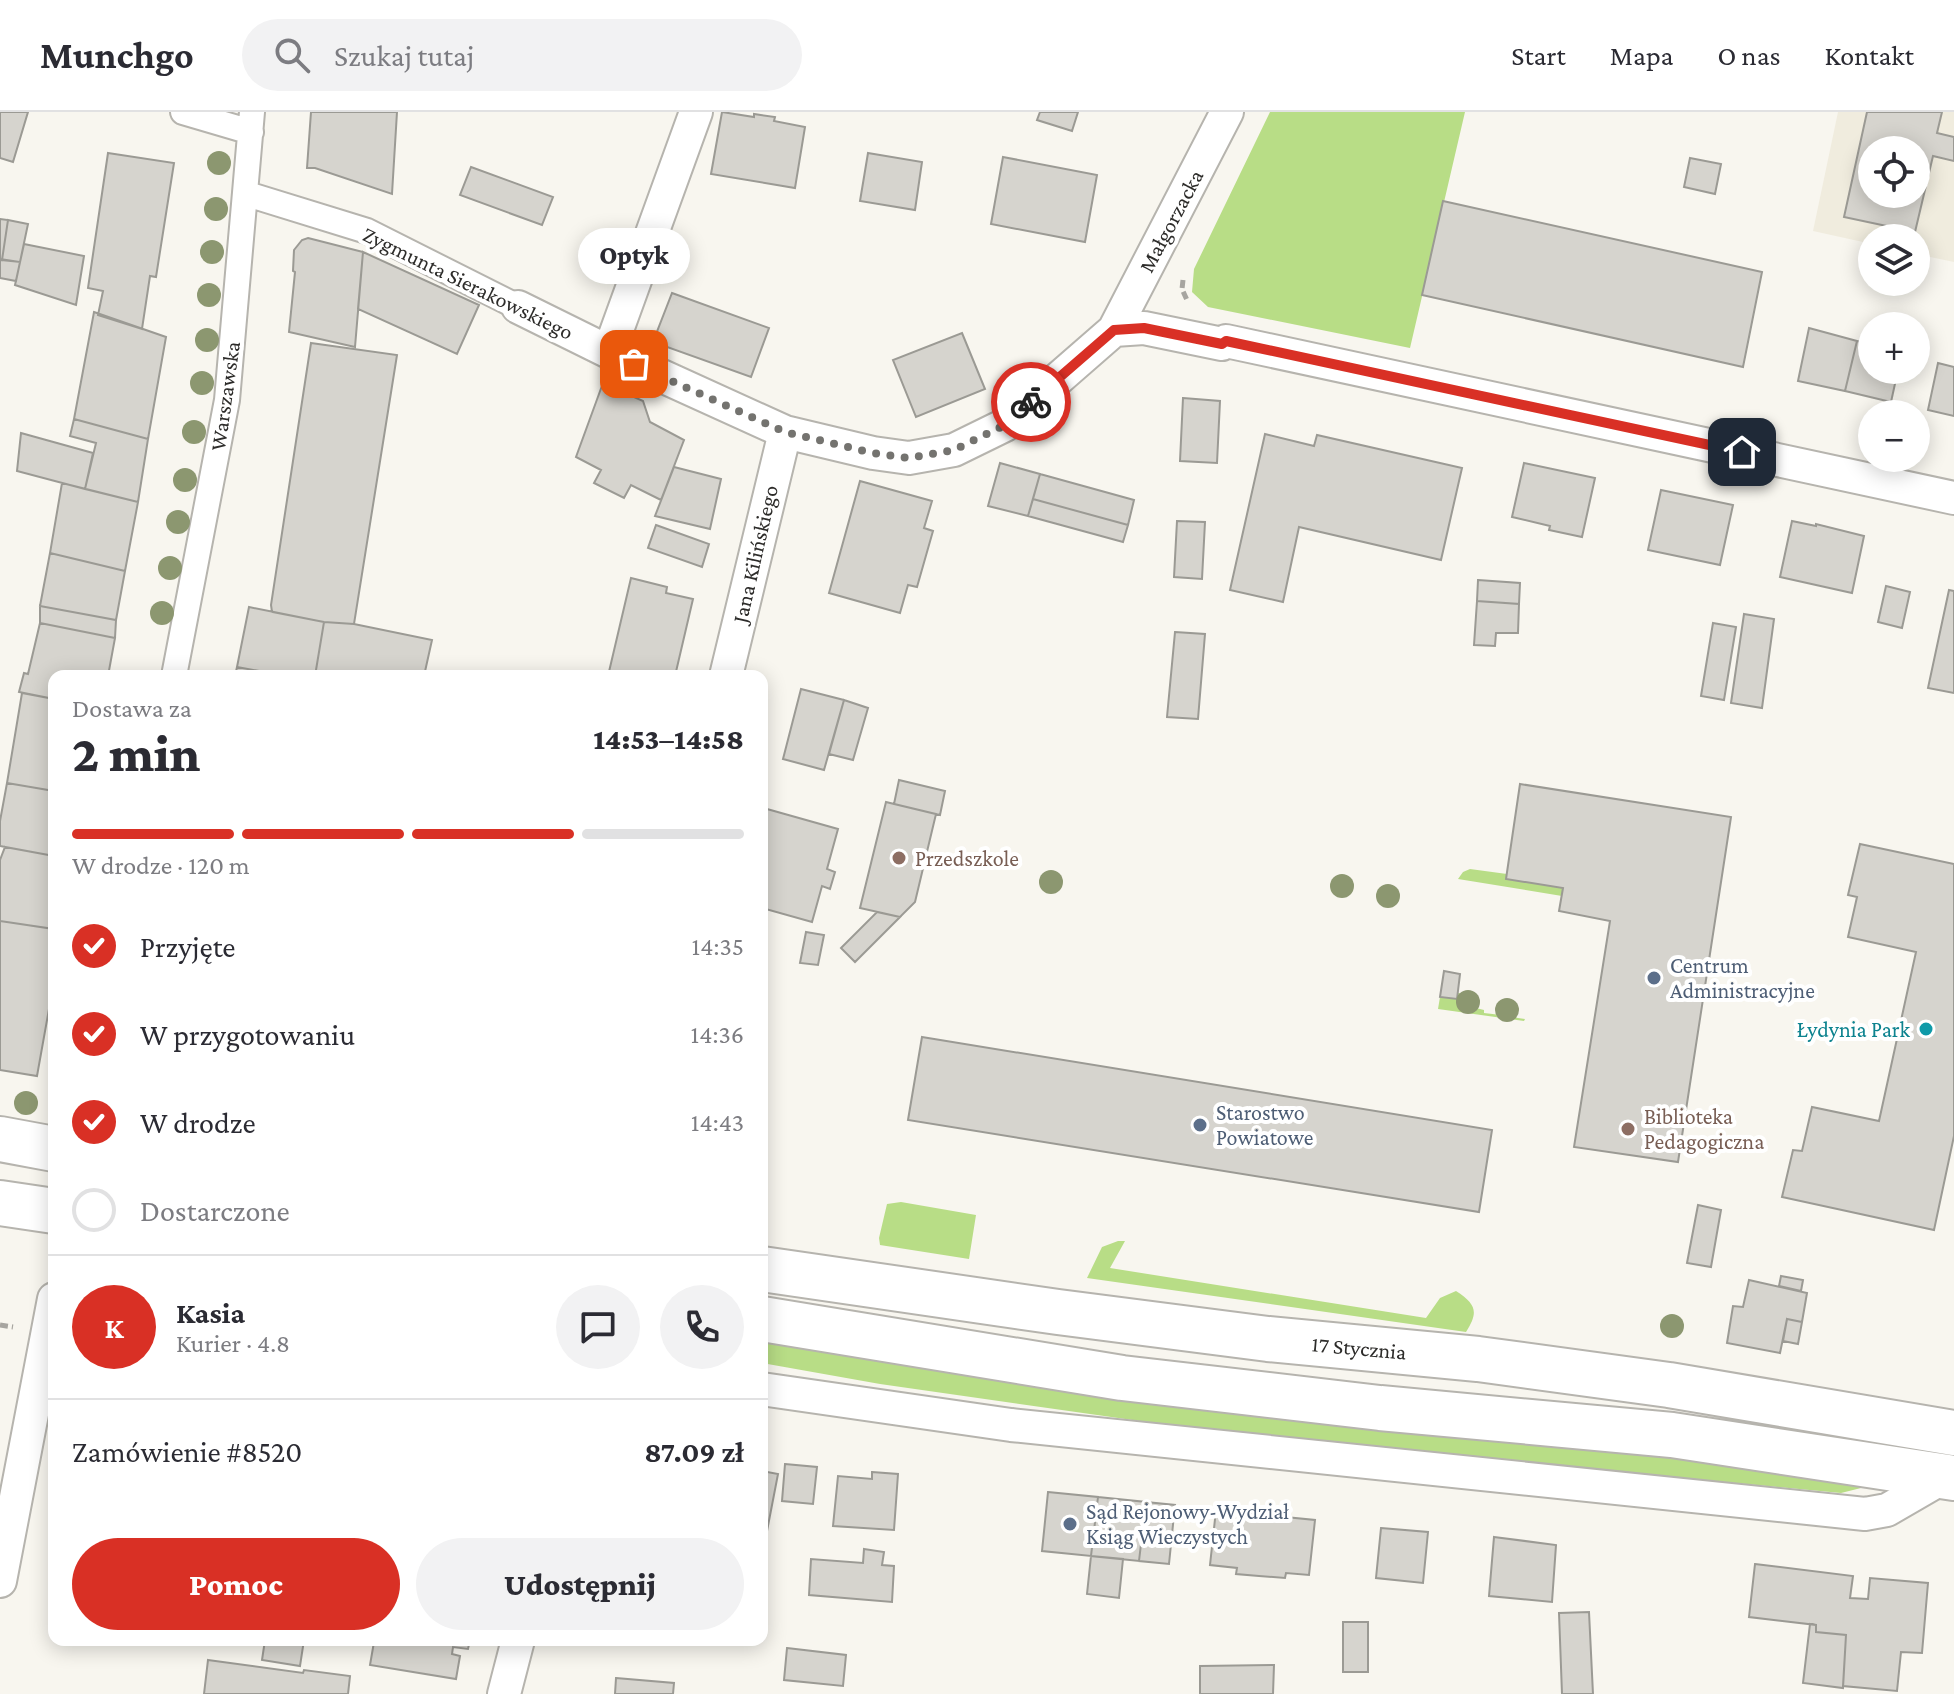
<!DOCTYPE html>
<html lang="pl">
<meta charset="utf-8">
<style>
body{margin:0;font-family:"Crimson Pro",serif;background:#f2f2f3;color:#2b2b33;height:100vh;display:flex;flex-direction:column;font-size:30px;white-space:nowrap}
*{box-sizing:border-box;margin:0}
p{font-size:26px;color:#7c7c81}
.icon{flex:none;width:44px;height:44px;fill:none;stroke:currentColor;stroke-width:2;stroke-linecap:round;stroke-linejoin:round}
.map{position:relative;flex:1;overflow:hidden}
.details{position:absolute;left:48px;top:558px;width:720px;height:976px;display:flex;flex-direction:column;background:#fff;border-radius:16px;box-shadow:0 4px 20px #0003}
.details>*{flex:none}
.controls{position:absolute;left:1858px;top:24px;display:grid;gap:16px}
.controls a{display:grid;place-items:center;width:72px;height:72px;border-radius:50%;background:#fff;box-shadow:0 4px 20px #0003;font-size:40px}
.pin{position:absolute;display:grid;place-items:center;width:68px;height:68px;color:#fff;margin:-34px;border-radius:16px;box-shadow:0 4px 12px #0006}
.courier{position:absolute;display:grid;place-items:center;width:80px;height:80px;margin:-40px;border:6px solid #d93025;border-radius:50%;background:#fff;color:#222;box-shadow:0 2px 10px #0007}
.bubble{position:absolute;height:56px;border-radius:28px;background:#fff;box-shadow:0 4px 20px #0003;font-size:26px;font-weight:800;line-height:56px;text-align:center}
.head em{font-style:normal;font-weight:800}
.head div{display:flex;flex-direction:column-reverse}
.head{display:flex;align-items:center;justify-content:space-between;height:136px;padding:0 24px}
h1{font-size:52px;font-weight:800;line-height:60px}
.bar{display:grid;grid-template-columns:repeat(4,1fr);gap:12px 8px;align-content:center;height:96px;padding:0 24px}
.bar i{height:10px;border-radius:6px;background:#e1e1e2}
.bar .active{background:#d93025}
.bar p{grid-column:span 4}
.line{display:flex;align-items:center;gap:20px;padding:0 24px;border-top:2px solid #e1e1e2}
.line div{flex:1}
.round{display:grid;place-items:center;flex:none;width:84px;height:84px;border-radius:42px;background:#f2f2f3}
ol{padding:0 24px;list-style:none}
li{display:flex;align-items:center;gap:24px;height:88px}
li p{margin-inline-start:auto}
li .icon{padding:8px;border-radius:50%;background:#d93025;color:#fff;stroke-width:4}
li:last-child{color:#7c7c81}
li i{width:44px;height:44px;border:4px solid #e1e1e2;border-radius:50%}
.action{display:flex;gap:16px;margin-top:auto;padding:16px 24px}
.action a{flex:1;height:92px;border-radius:48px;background:#d93025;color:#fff;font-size:32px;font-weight:800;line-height:92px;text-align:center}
.action a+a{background:#f2f2f3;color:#2b2b33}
header{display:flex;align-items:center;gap:48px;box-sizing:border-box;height:112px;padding:0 40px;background:#fff;border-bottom:2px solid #e1e1e2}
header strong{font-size:38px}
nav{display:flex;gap:44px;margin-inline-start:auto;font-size:28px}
.search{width:560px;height:72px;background:#f2f2f3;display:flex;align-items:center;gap:20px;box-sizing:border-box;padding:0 28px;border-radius:44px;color:#7c7c81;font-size:30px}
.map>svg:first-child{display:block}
</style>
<header>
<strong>Munchgo</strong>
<div class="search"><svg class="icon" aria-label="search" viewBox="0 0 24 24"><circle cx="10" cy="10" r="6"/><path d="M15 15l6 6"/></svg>Szukaj tutaj</div>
<nav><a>Start</a><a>Mapa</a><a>O nas</a><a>Kontakt</a></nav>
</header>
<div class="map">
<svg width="1954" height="1582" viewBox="0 0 1954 1582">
<rect width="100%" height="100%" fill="#f8f6ef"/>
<path fill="#f0ecde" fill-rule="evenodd" d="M 1838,0 L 1954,0 L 1954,150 L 1916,142 L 1916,126 L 1872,126 L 1872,132 L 1813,119 ZM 1872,38 L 1916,38 L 1916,82 L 1872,82 Z"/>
<path fill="#b8dd86" d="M 1270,0 L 1465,0 L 1410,236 L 1208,195 L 1192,180 L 1194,157 Z
M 1470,757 L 1507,762 L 1563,776 L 1562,784 L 1458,767 L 1463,760 Z
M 1458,881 L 1477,884 L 1476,896 L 1484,898 L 1484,901 L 1501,903 L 1503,895 L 1512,896 L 1511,905 L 1525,907 L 1524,909 L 1438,897 L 1440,885 L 1457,887 Z
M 901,1090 L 976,1103 L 969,1147 L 880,1133 L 879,1126 L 887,1092 Z
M 1118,1129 L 1125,1129 L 1110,1156 L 1426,1206 L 1440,1186 L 1456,1179 C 1476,1192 1479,1200 1466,1220 L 1087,1166 L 1102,1135 Z
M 762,1225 L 1533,1325 L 1863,1372 L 1861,1376 L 1841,1381 L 1245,1324 L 880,1272 L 762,1251 Z"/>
<path fill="#d6d4ce" stroke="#9b9a94" stroke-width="2" fill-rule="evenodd" d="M 0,0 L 28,0 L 13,50 L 0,46 Z
M 311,0 L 397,0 L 392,82 L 315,56 L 307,56 Z
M 722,0 L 754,5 L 754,2 L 775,5 L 774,9 L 805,15 L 795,76 L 711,62 Z
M 1040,0 L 1078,0 L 1072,19 L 1037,8 Z
M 1867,0 L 1942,0 L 1937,21 L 1954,25 L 1954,49 L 1933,44 L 1915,120 L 1844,105 ZM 1872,38 L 1916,38 L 1916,82 L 1872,82 Z
M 108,41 L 174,51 L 156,165 L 150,164 L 142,217 L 98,203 L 103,179 L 88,176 Z
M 868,41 L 922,50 L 915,98 L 860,89 Z
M 1003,45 L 1097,63 L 1085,130 L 991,112 Z
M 1690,46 L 1721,52 L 1715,82 L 1684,75 Z
M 471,55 L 553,85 L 542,113 L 460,83 Z
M 1443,89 L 1762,160 L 1743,255 L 1422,183 Z
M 0,107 L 8,108 L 2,148 L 0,147 Z
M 8,108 L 28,112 L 20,150 L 2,148 Z
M 308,126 L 363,140 L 355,235 L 289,220 L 295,160 L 293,159 L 294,138 L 302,128 Z
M 24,132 L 84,144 L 76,193 L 15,173 Z
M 363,140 L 479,193 L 457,242 L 358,197 Z
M 0,147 L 20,150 L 16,169 L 0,166 Z
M 672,181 L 769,216 L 751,265 L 653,230 Z
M 94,200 L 166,225 L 148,327 L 74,307 Z
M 1809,216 L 1857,229 L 1845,279 L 1798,269 Z
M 962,221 L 985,277 L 916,305 L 893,248 Z
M 1857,229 L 1872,232 L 1872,258 L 1898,258 L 1891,290 L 1845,279 Z
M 311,231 L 397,243 L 354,512 L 324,510 L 272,500 L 271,493 Z
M 1938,251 L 1954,255 L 1954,304 L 1928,298 Z
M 603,271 L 643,289 L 650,310 L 684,328 L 661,388 L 631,373 L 624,386 L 594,371 L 601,358 L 576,345 Z
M 1183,286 L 1220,289 L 1217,351 L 1180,349 Z
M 74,307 L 148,327 L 138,390 L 85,377 L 96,331 L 70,324 Z
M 21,321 L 93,341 L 85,377 L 17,359 Z
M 1265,322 L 1314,334 L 1317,323 L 1462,356 L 1441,448 L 1299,415 L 1283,490 L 1230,478 Z
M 1000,351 L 1040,362 L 1028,404 L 988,394 Z
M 1524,351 L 1595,366 L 1582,425 L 1549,418 L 1550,414 L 1512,405 Z
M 674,355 L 721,367 L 710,417 L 655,404 Z
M 1040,362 L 1134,388 L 1128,413 L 1033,387 Z
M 860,369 L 932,389 L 924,416 L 933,419 L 917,475 L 908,473 L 900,501 L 829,481 Z
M 62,371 L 138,390 L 125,459 L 50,441 Z
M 1661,378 L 1733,393 L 1720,453 L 1648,438 Z
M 1033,387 L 1128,413 L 1123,430 L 1028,404 Z
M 1177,409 L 1205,410 L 1202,467 L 1174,465 Z
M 1792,409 L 1816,414 L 1816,412 L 1864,424 L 1852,481 L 1780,465 Z
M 656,413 L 709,432 L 702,455 L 648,436 Z
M 50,441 L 125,459 L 116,508 L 40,494 Z
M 631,466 L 667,475 L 666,481 L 693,487 L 675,564 L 608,564 Z
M 1478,468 L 1520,471 L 1519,492 L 1477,489 Z
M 1886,474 L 1910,480 L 1902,516 L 1878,510 Z
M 1949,478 L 1954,479 L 1954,581 L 1928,576 Z
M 1477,489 L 1519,492 L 1518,521 L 1496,521 L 1495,534 L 1474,533 Z
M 40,494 L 116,508 L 115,526 L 40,511 Z
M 249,495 L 324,510 L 315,564 L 286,564 L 237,555 Z
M 1744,502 L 1774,507 L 1762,596 L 1731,591 Z
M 324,510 L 354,512 L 432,528 L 424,564 L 315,564 Z
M 40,511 L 115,526 L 108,564 L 54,564 L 54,587 L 19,580 L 24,561 L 28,562 Z
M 1713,511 L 1736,515 L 1724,588 L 1701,584 Z
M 1175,520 L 1205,522 L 1198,607 L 1167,605 Z
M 237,555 L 286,564 L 235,564 Z
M 801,577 L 844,588 L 824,658 L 783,647 Z
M 22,581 L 54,587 L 54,679 L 7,671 Z
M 844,588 L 868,596 L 853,648 L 829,642 Z
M 899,668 L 945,679 L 940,703 L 894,692 Z
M 7,671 L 54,679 L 54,744 L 0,734 L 0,709 Z
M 1520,672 L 1731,705 L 1678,1050 L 1574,1035 L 1610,809 L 1559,799 L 1563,776 L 1506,767 Z
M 886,690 L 936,702 L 915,790 L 900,805 L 860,796 Z
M 767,697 L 838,717 L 827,757 L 835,760 L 830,777 L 822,774 L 812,810 L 762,796 L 762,713 Z
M 1860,732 L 1954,752 L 1954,1024 L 1934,1118 L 1782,1085 L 1793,1038 L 1802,1039 L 1812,995 L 1879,1009 L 1916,840 L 1848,825 L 1857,785 L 1848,783 Z
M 5,735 L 54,744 L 54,817 L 0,809 L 0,748 Z
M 877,800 L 900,805 L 855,850 L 841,836 Z
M 0,809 L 54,817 L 54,869 L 37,964 L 0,958 Z
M 806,820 L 824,823 L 818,853 L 800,851 Z
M 1444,859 L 1460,862 L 1457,887 L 1440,885 Z
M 922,925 L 1492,1018 L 1479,1100 L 908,1008 Z
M 1698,1093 L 1721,1098 L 1711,1155 L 1687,1151 Z
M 1781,1164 L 1803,1168 L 1801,1179 L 1779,1174 Z
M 1749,1168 L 1807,1181 L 1802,1210 L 1787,1207 L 1780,1241 L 1727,1231 L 1733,1194 L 1743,1195 Z
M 1787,1207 L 1802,1210 L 1798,1232 L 1783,1229 Z
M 785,1352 L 817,1355 L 813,1392 L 782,1389 Z
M 762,1359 L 778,1362 L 762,1445 Z
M 872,1360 L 898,1362 L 894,1418 L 833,1414 L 838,1364 L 872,1367 Z
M 1048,1380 L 1098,1385 L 1091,1444 L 1042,1439 Z
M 1098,1385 L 1146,1390 L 1139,1449 L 1091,1444 Z
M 1146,1390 L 1175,1393 L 1169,1452 L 1139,1449 Z
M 1216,1398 L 1315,1408 L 1309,1463 L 1286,1461 L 1285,1466 L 1259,1464 L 1236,1462 L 1237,1456 L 1210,1453 Z
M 1381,1416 L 1428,1420 L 1423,1471 L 1376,1466 Z
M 1494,1425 L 1556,1433 L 1552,1490 L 1489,1484 Z
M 864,1437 L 884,1440 L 882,1453 L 894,1454 L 892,1490 L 809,1483 L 811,1447 L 863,1451 Z
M 1091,1444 L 1123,1447 L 1119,1486 L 1087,1482 Z
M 1755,1452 L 1853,1464 L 1850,1486 L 1868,1487 L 1870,1466 L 1928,1471 L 1922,1541 L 1901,1540 L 1897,1579 L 1843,1574 L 1846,1523 L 1816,1520 L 1816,1513 L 1749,1505 Z
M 1589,1500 L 1593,1582 L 1562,1582 L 1559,1501 Z
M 1343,1510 L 1368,1510 L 1368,1560 L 1343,1560 Z
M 1810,1512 L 1816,1513 L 1816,1520 L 1846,1523 L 1843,1576 L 1803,1571 Z
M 265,1528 L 304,1528 L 300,1554 L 262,1548 Z
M 382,1528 L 470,1528 L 468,1537 L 453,1535 L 452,1542 L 460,1544 L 456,1567 L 370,1553 L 374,1530 L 381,1531 Z
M 787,1536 L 846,1543 L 843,1574 L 784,1568 Z
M 208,1548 L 303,1561 L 304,1558 L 350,1564 L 348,1582 L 204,1582 Z
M 1274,1553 L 1273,1582 L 1200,1582 L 1200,1554 Z
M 616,1566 L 674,1571 L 673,1582 L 615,1582 Z"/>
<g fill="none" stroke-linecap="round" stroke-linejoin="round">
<defs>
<path id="pedestrian" d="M 183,0 L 251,20
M 247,82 L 367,119 L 518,195
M 174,564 L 227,288 L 252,0"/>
<path id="minor" d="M 518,195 L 609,240 L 785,320 L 873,341 L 909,346 L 954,338 L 1005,313 L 1114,218 L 1144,216 L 1222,232 L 1226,229 L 1954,386
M 1114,218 L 1227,0
M 609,240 L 696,0
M 726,564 L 785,320
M 762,1277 L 1011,1313 L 1865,1402 L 1887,1398 L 1944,1365
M 0,1469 L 54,1187
M 504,1582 L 518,1528"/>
<path id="secondary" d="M 0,1027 L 54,1037
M 0,1091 L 54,1099
M 762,1157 L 1058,1200 L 1268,1227 L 1478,1247 L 1669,1273 L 1954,1321
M 762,1207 L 1122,1266 L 1380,1296 L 1672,1323 L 1954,1366"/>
</defs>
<use href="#pedestrian" stroke="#b6b4ae" stroke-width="28"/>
<use href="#minor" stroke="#b6b4ae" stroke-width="36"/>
<use href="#secondary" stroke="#b6b4ae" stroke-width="48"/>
<path stroke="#a7a5a0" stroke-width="5" stroke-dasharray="8 4" stroke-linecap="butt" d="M 1183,168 L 1182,177 L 1187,188
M 0,1213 L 13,1215"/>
<use href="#pedestrian" stroke="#fff" stroke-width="24"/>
<use href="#minor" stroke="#fff" stroke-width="32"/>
<use href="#secondary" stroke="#fff" stroke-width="44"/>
</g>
<g fill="#8c9770">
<circle cx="219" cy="51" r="12"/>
<circle cx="216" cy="97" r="12"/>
<circle cx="212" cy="140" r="12"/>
<circle cx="209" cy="183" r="12"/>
<circle cx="207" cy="228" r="12"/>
<circle cx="202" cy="271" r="12"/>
<circle cx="194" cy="320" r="12"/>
<circle cx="185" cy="368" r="12"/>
<circle cx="178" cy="410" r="12"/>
<circle cx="170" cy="456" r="12"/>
<circle cx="162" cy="501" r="12"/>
<circle cx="1051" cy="770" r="12"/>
<circle cx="1342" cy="774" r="12"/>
<circle cx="1388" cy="784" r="12"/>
<circle cx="1468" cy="890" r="12"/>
<circle cx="1507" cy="898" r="12"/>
<circle cx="26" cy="991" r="12"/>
<circle cx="1672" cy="1214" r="12"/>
</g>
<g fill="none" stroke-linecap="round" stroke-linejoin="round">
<path stroke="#74736f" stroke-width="8" stroke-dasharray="0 14.4" d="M 634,252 L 785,320 L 873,341 L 909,346 L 954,338 L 1005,313 L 1031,290"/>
<path stroke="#d93025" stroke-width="10" d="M 1031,290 L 1114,218 L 1144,216 L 1222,232 L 1226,229 L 1742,340"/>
</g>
<g fill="#8d6e63" stroke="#fff" stroke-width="3">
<circle cx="899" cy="746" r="8"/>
<circle cx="1628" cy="1017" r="8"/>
</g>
<g fill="#5c6f8a" stroke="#fff" stroke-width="3">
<circle cx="1654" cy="866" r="8"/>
<circle cx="1200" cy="1013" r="8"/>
<circle cx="1070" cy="1412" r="8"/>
</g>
<circle fill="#0f9aa8" stroke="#fff" stroke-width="3" cx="1926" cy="917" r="8"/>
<g text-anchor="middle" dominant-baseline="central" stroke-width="8" stroke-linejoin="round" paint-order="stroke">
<g font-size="22" fill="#2d2c2a" stroke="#fff">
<text transform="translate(1171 109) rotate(-62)">Małgorzacka</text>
<text transform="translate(468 171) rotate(26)">Zygmunta Sierakowskiego</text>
<text transform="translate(225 284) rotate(-82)">Warszawska</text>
<text transform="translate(755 442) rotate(-77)">Jana Kilińskiego</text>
<text transform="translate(1359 1236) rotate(5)">17 Stycznia</text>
</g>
<g font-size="22" fill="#785e54" stroke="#fff" text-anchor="start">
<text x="915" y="746">Przedszkole</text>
<text x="1644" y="1004">Biblioteka<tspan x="1644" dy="25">Pedagogiczna</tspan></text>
</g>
<g font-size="22" fill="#4e5e75" stroke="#fff" text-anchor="start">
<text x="1670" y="853">Centrum<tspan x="1670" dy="25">Administracyjne</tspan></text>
<text x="1216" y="1000">Starostwo<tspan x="1216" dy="25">Powiatowe</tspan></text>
<text x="1086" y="1399">Sąd Rejonowy-Wydział<tspan x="1086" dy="25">Ksiąg Wieczystych</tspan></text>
</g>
<g font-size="22" fill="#0d838f" stroke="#fff" text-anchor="end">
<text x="1910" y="917">Łydynia Park</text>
</g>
</g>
</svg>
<div class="controls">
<a><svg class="icon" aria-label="locate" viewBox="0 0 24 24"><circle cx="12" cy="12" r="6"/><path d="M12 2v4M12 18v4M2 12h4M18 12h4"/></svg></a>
<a><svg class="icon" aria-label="layers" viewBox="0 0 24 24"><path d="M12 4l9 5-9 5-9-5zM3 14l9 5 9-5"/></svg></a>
<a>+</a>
<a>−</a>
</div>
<div class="pin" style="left:634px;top:252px;background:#ea580c"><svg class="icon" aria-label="bag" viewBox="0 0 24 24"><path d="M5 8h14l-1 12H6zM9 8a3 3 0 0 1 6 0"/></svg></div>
<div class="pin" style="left:1742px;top:340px;background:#1f2937"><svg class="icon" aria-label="home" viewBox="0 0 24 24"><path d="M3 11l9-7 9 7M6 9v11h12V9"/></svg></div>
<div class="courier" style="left:1031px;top:290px"><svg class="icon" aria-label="bike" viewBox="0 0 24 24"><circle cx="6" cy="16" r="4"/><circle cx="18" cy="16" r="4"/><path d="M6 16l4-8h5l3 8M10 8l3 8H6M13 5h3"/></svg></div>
<div class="bubble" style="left:578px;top:116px;width:112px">Optyk</div>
<section class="details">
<div class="head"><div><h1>2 min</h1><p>Dostawa za</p></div><em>14:53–14:58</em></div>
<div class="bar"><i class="active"></i><i class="active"></i><i class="active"></i><i></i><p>W drodze · 120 m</p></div>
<ol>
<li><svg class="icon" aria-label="check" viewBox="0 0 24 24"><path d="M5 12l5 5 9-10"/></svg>Przyjęte<p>14:35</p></li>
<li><svg class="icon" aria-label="check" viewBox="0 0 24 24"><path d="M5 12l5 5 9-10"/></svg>W przygotowaniu<p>14:36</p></li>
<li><svg class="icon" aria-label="check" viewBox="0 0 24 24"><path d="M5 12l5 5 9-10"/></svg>W drodze<p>14:43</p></li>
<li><i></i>Dostarczone</li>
</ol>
<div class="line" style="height:144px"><b class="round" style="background:#d93025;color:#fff">K</b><div><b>Kasia</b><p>Kurier · 4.8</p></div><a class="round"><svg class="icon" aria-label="chat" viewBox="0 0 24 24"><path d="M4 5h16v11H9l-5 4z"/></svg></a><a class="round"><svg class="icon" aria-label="phone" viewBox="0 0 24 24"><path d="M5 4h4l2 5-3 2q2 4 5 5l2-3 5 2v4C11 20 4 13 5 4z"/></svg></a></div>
<div class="line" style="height:104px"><div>Zamówienie #8520</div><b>87.09 zł</b></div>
<div class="action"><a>Pomoc</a><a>Udostępnij</a></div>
</section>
</div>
